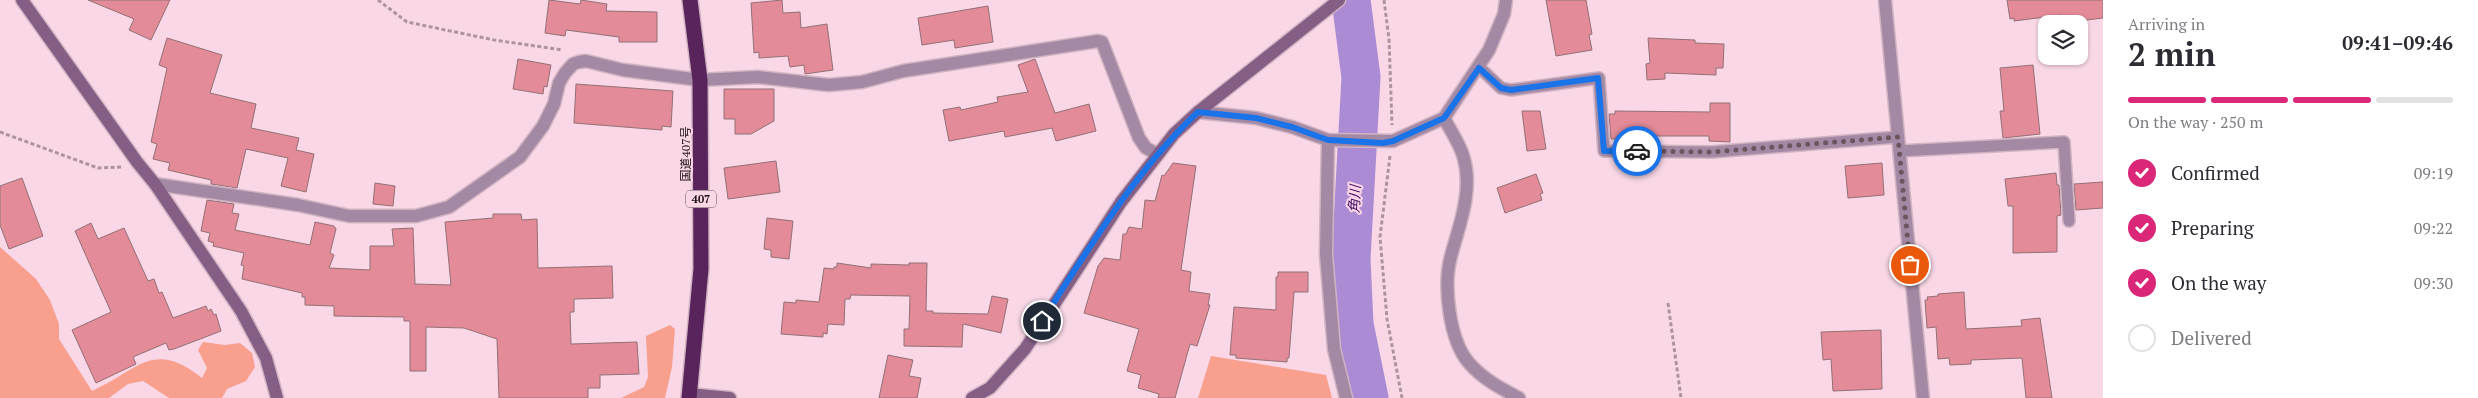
<!DOCTYPE html>
<meta charset="utf-8">
<style>
body{margin:0;font-family:"PT Serif","Noto Sans JP",serif;background:#f2f2f3;color:#2b2b33;height:100vh;display:flex;flex-direction:column;font-size:19px;white-space:nowrap}
*{box-sizing:border-box;margin:0}
p{font-size:16px;color:#7c7c81}
.icon{flex:none;width:28px;height:28px;fill:none;stroke:currentColor;stroke-width:2;stroke-linecap:round;stroke-linejoin:round}
.map{position:relative;flex:1;overflow:hidden}
.panel{display:flex;flex-direction:column;background:#fff;width:375px}
.panel>*{flex:none}
.buttons{position:absolute;left:2038px;top:15px;display:grid;gap:10px}
.buttons a{display:grid;place-items:center;width:50px;height:50px;border-radius:10px;background:#fff;box-shadow:0 1px 4px #0004;font-size:25px}
.pin{position:absolute;display:grid;place-items:center;width:42px;height:42px;color:#fff;margin:-21px;border:2px solid #fff;border-radius:50%;box-shadow:0 1px 5px #0007}
.courier{position:absolute;display:grid;place-items:center;width:50px;height:50px;margin:-25px;border:4px solid #1a73e8;border-radius:50%;background:#fff;color:#222;box-shadow:0 1px 6px #0007}
.overview em{font-style:normal;font-weight:700}
.overview div{display:flex;flex-direction:column-reverse}
.overview{display:flex;align-items:center;justify-content:space-between;height:85px;padding:0 25px}
h1{font-size:32px;font-weight:700;line-height:38px}
.bar{display:grid;grid-template-columns:repeat(4,1fr);gap:8px 5px;align-content:center;height:60px;padding:0 25px}
.bar i{height:6px;border-radius:4px;background:#e1e1e2}
.bar .active{background:#db2777}
.bar p{grid-column:span 4}
ol{padding:0 25px;list-style:none}
li{display:flex;align-items:center;gap:15px;height:55px}
li p{margin-inline-start:auto}
li .icon{padding:5px;border-radius:50%;background:#db2777;color:#fff;stroke-width:4}
li:last-child{color:#7c7c81}
li i{width:28px;height:28px;border:2px solid #e1e1e2;border-radius:50%}
main{display:flex;flex:1;min-height:0}
.map>svg:first-child{display:block}
</style>
<main>
<div class="map">
<svg width="2103" height="398" viewBox="0 0 2103 398">
<rect width="100%" height="100%" fill="#f9d7e7"/>
<path fill="#f89f8d" d="M 0,247 L 36,279 L 50,300 L 59,324 L 59,339 L 92,391 C 139,370 152,339 202,378 L 207,368 L 198,350 L 203,342 L 225,345 L 240,343 L 252,353 L 255,367 L 246,381 L 227,389 L 222,398 L 169,398 L 143,381 L 128,384 L 109,398 L 0,398 Z
M 670,325 L 675,329 L 672,367 L 665,398 L 621,398 L 644,387 L 648,377 L 646,336 Z
M 1211,356 L 1326,375 L 1332,398 L 1198,398 Z"/>
<g fill="none" stroke-linecap="round" stroke-linejoin="round">
<path stroke="#ab8bd4" stroke-width="39" d="M 1351,0 L 1361,77 L 1351,259 L 1354,324 L 1369,398"/>
</g>
<path fill="#e48b99" stroke="#927074" d="M 88,0 L 170,0 L 151,40 L 129,30 L 134,19 Z
M 549,0 L 580,4 L 581,0 L 607,4 L 606,11 L 657,12 L 657,42 L 619,42 L 619,37 L 566,30 L 565,36 L 545,33 Z
M 782,0 L 783,13 L 800,12 L 801,28 L 827,24 L 833,70 L 805,74 L 804,65 L 790,67 L 788,56 L 759,58 L 759,52 L 754,53 L 751,3 Z
M 1546,0 L 1586,0 L 1592,34 L 1589,35 L 1592,50 L 1556,56 Z
M 2007,0 L 2103,0 L 2103,18 L 2062,23 L 2061,15 L 2014,21 L 2014,18 L 2010,19 Z
M 988,6 L 993,42 L 955,48 L 954,40 L 922,45 L 918,18 Z
M 167,38 L 222,55 L 210,93 L 256,104 L 251,128 L 299,138 L 296,150 L 314,154 L 306,192 L 281,186 L 288,158 L 246,149 L 237,188 L 211,184 L 211,180 L 168,170 L 170,163 L 153,159 L 157,144 L 151,142 L 167,68 L 159,65 Z
M 1648,38 L 1695,40 L 1695,43 L 1724,44 L 1723,68 L 1716,68 L 1716,75 L 1665,73 L 1665,79 L 1647,80 L 1646,64 L 1650,63 Z
M 518,59 L 551,65 L 547,87 L 544,86 L 543,94 L 513,89 Z
M 1035,59 L 1055,113 L 1089,104 L 1096,131 L 1056,141 L 1052,128 L 1005,137 L 1004,131 L 949,141 L 943,110 L 960,107 L 961,110 L 998,102 L 997,97 L 1028,92 L 1018,65 Z
M 2033,65 L 2040,134 L 2003,138 L 2000,111 L 2004,111 L 2000,68 Z
M 576,84 L 673,91 L 671,127 L 662,126 L 662,130 L 574,123 Z
M 724,89 L 774,89 L 774,121 L 751,134 L 735,134 L 735,119 L 724,119 Z
M 1710,103 L 1730,103 L 1730,142 L 1709,141 L 1709,136 L 1652,136 L 1652,139 L 1611,139 L 1609,114 L 1615,114 L 1615,111 L 1710,112 Z
M 1522,111 L 1540,111 L 1546,149 L 1527,151 Z
M 776,161 L 780,192 L 728,199 L 724,168 Z
M 1173,163 L 1196,166 L 1181,270 L 1191,272 L 1189,291 L 1210,294 L 1208,305 L 1210,305 L 1197,346 L 1190,344 L 1175,398 L 1158,398 L 1159,394 L 1138,388 L 1141,375 L 1127,371 L 1139,329 L 1084,313 L 1098,266 L 1104,258 L 1120,260 L 1123,234 L 1126,234 L 1129,227 L 1142,229 L 1145,200 L 1155,201 L 1162,175 L 1164,176 Z
M 1882,163 L 1884,195 L 1848,198 L 1845,166 Z
M 2056,173 L 2057,185 L 2059,185 L 2061,215 L 2057,216 L 2057,252 L 2013,253 L 2013,206 L 2008,206 L 2005,179 Z
M 1536,174 L 1543,193 L 1540,194 L 1542,200 L 1505,213 L 1497,188 Z
M 22,178 L 43,236 L 9,249 L 0,225 L 0,186 Z
M 2103,182 L 2103,208 L 2076,210 L 2074,184 Z
M 375,183 L 395,186 L 393,206 L 373,204 Z
M 207,200 L 234,204 L 232,213 L 239,214 L 235,230 L 310,245 L 315,222 L 334,226 L 336,229 L 330,253 L 334,255 L 329,268 L 370,270 L 370,246 L 394,246 L 392,229 L 413,228 L 415,284 L 451,285 L 445,222 L 493,218 L 493,214 L 521,214 L 522,220 L 537,219 L 538,268 L 612,266 L 613,298 L 574,299 L 574,312 L 570,312 L 571,344 L 637,342 L 639,374 L 600,375 L 600,388 L 588,388 L 588,398 L 499,398 L 497,339 L 464,328 L 426,327 L 426,371 L 410,371 L 410,321 L 404,321 L 404,317 L 334,316 L 334,306 L 305,305 L 305,297 L 302,297 L 302,293 L 242,279 L 244,266 L 241,265 L 244,253 L 213,246 L 214,243 L 208,241 L 210,233 L 201,231 Z
M 767,218 L 793,221 L 789,259 L 771,257 L 771,250 L 764,249 Z
M 91,223 L 98,239 L 124,228 L 148,281 L 154,279 L 159,293 L 162,292 L 173,318 L 206,306 L 208,311 L 211,309 L 214,315 L 216,314 L 221,331 L 174,349 L 169,350 L 166,343 L 133,357 L 136,364 L 96,383 L 72,330 L 111,312 L 75,231 Z
M 837,263 L 871,268 L 871,264 L 909,265 L 909,263 L 927,263 L 926,311 L 933,311 L 933,313 L 988,314 L 992,296 L 1008,299 L 1001,333 L 963,324 L 962,347 L 904,346 L 904,329 L 909,329 L 910,296 L 851,295 L 850,299 L 845,299 L 844,325 L 828,324 L 827,334 L 823,333 L 823,337 L 781,334 L 784,302 L 796,303 L 796,300 L 819,302 L 824,268 L 834,269 L 834,267 L 837,267 Z
M 1278,272 L 1308,272 L 1308,292 L 1294,292 L 1289,358 L 1287,358 L 1287,362 L 1236,358 L 1236,355 L 1230,355 L 1234,307 L 1276,310 L 1276,277 L 1278,277 Z
M 1964,292 L 1966,329 L 2022,326 L 2021,320 L 2040,318 L 2052,398 L 2026,398 L 2022,358 L 1971,360 L 1971,364 L 1950,365 L 1949,358 L 1938,359 L 1936,327 L 1927,328 L 1925,300 L 1928,300 L 1927,297 L 1938,296 L 1938,294 Z
M 1881,330 L 1882,389 L 1833,391 L 1831,359 L 1823,360 L 1821,332 Z
M 888,355 L 913,360 L 909,376 L 921,378 L 917,398 L 879,398 Z"/>
<g fill="none" stroke-linecap="round" stroke-linejoin="round">
<defs>
<path id="lane" d="M 1479,67 L 1501,88 L 1511,90 L 1599,78 L 1604,151 L 1712,152 L 1898,137
M 1900,151 L 2064,142 L 2069,221"/>
<path id="street" d="M 1885,0 L 1923,398
M 1198,112 L 1256,118 L 1292,127 L 1328,140 L 1393,141 L 1444,118 L 1489,50 L 1504,14 L 1506,0
M 1444,118 C 1450,130 1461,145 1464,159 C 1473,191 1459,226 1451,256 C 1443,285 1449,340 1469,363 C 1483,379 1500,388 1519,398
M 1328,140 L 1326,254 L 1334,349 L 1346,398
M 155,184 L 298,205 L 349,216 L 416,216 L 449,207 L 520,157 L 543,126 L 554,104 L 559,83 L 565,73 L 573,64 L 579,62 L 586,61 L 623,70 L 700,80 L 758,77 L 829,85 L 862,82 L 903,71 L 1098,41 L 1102,42 L 1139,138 L 1146,148 L 1157,154"/>
<path id="secondary" d="M 22,0 L 137,162 L 155,184 L 241,311 L 266,358 L 277,398
M 689,394 L 730,398
M 972,398 L 990,388 L 1025,349 L 1121,202 L 1174,134 L 1198,112 L 1339,0"/>
<path id="highway" d="M 689,398 L 701,269 L 700,80 L 690,0"/>
</defs>
<use href="#lane" stroke="#d1b3c1" stroke-width="14"/>
<use href="#street" stroke="#d1b3c1" stroke-width="15"/>
<use href="#secondary" stroke="#d1b3c1" stroke-width="15"/>
<use href="#highway" stroke="#d1b3c1" stroke-width="18"/>
<path stroke="#ad939f" stroke-width="3" stroke-dasharray="4 2.5" stroke-linecap="butt" d="M 378,0 L 407,22 L 494,40 L 563,50
M 1384,0 L 1389,39 L 1392,125
M 0,132 L 98,168 L 122,167
M 1390,156 L 1380,237 L 1387,319 L 1402,398
M 1668,303 L 1681,398"/>
<use href="#lane" stroke="#a489a4" stroke-width="11"/>
<use href="#street" stroke="#a489a4" stroke-width="12"/>
<use href="#secondary" stroke="#855e86" stroke-width="12"/>
<use href="#highway" stroke="#59245c" stroke-width="15"/>
</g>
<g fill="none" stroke-linecap="round" stroke-linejoin="round">
<path stroke="#69565f" stroke-width="5" stroke-dasharray="0 9" d="M 1637,151 L 1712,152 L 1898,137 L 1910,265"/>
<path stroke="#1a73e8" stroke-width="6" d="M 1042,321 C 1089,248 1135,171 1198,112 L 1256,118 L 1292,127 L 1328,140 L 1383,143 L 1393,141 L 1444,118 L 1479,68 L 1501,88 L 1511,90 L 1598,78 L 1604,151 L 1637,151"/>
</g>
<g text-anchor="middle" dominant-baseline="central" stroke-width="4" stroke-linejoin="round" paint-order="stroke">
<rect fill="#f9d7e7" stroke="#5e4c55" stroke-width="1" x="686" y="190.5" width="30" height="17" rx="4"/>
<g font-size="11" font-weight="bold" fill="#1c1016">
<text x="701" y="199">407</text>
</g>
<g font-size="12" fill="#1c1016" stroke="#f9d7e7">
<text transform="translate(685 154) rotate(-90)">国道407号</text>
</g>
<g font-size="14" font-style="italic" fill="#3a0661" stroke="#f9d7e7">
<text transform="translate(1354 199) rotate(-87)">角川</text>
</g>
</g>
</svg>
<div class="buttons">
<a><svg class="icon" aria-label="layers" viewBox="0 0 24 24"><path d="M12 4l9 5-9 5-9-5zM3 14l9 5 9-5"/></svg></a>
</div>
<div class="pin" style="left:1910px;top:265px;background:#ea580c"><svg class="icon" aria-label="bag" viewBox="0 0 24 24"><path d="M5 8h14l-1 12H6zM9 8a3 3 0 0 1 6 0"/></svg></div>
<div class="pin" style="left:1042px;top:321px;background:#1f2937"><svg class="icon" aria-label="home" viewBox="0 0 24 24"><path d="M3 11l9-7 9 7M6 9v11h12V9"/></svg></div>
<div class="courier" style="left:1637px;top:151px"><svg class="icon" aria-label="car" viewBox="0 0 24 24"><path d="M5 17H2v-5l4-1 3-4h7l3 4 3 1v5h-3M9 17h6M6 11h13"/><circle cx="7" cy="17" r="2"/><circle cx="17" cy="17" r="2"/></svg></div>
</div>
<section class="panel">
<div class="overview"><div><h1>2 min</h1><p>Arriving in</p></div><em>09:41–09:46</em></div>
<div class="bar"><i class="active"></i><i class="active"></i><i class="active"></i><i></i><p>On the way · 250 m</p></div>
<ol>
<li><svg class="icon" aria-label="check" viewBox="0 0 24 24"><path d="M5 12l5 5 9-10"/></svg>Confirmed<p>09:19</p></li>
<li><svg class="icon" aria-label="check" viewBox="0 0 24 24"><path d="M5 12l5 5 9-10"/></svg>Preparing<p>09:22</p></li>
<li><svg class="icon" aria-label="check" viewBox="0 0 24 24"><path d="M5 12l5 5 9-10"/></svg>On the way<p>09:30</p></li>
<li><i></i>Delivered</li>
</ol>
</section>
</main>
